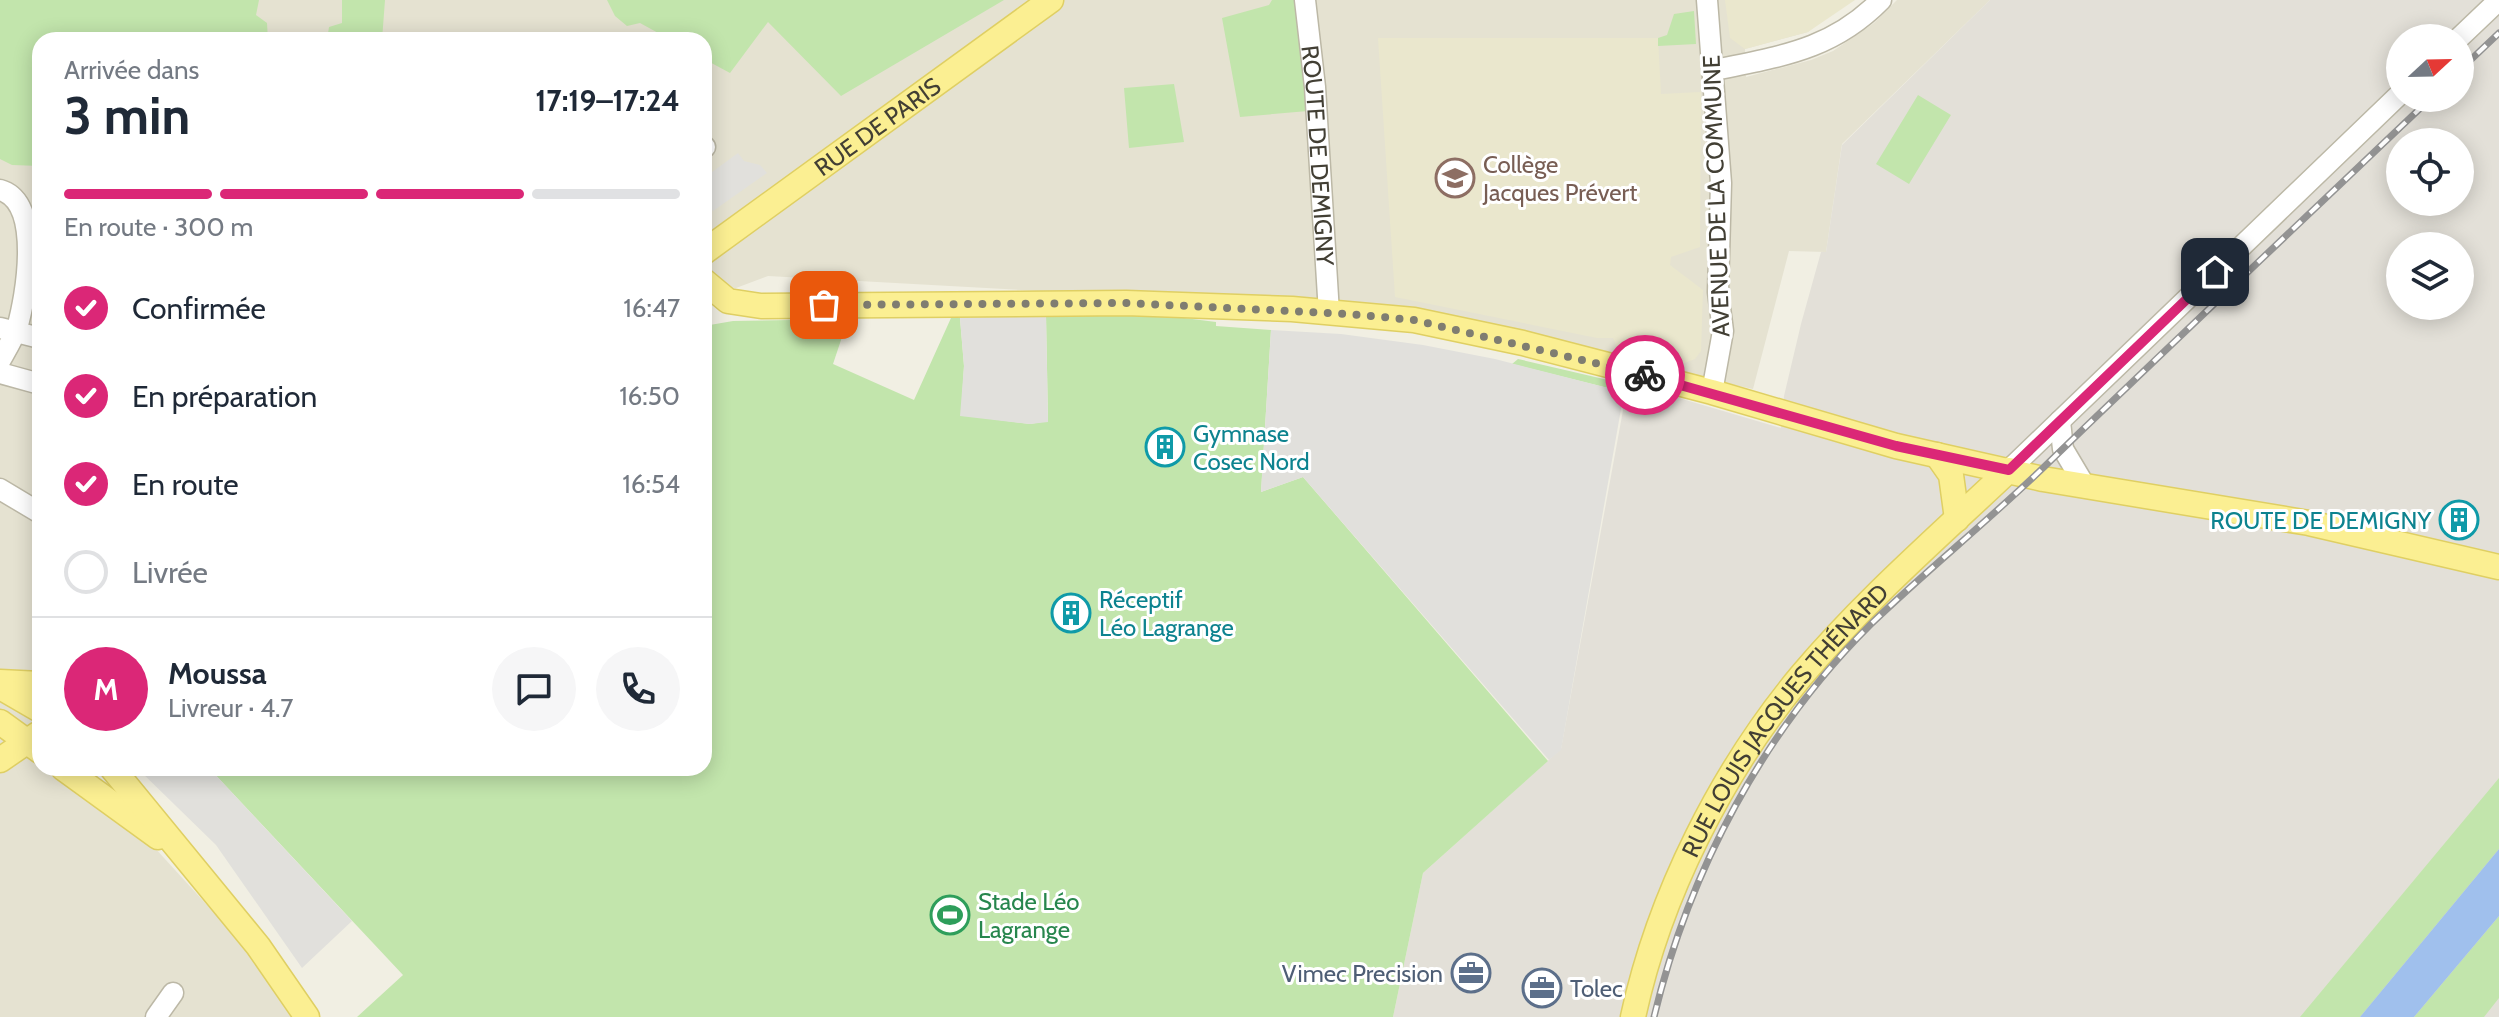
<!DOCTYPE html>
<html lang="fr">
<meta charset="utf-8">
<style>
body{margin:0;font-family:Cabin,sans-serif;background:#f6f6f7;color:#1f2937;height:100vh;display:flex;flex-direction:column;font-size:30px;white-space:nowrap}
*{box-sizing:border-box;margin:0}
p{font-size:26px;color:#747a83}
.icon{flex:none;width:44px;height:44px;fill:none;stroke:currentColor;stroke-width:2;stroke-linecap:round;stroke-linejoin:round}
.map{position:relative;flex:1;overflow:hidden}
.panel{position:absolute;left:32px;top:32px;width:680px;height:744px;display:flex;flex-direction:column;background:#fff;border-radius:24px;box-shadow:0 4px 20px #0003}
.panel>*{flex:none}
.needle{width:52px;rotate:68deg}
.controls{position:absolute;left:2386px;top:24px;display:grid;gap:16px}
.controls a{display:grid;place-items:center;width:88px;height:88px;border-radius:50%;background:#fff;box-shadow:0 4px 20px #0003;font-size:40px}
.pin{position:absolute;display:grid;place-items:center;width:68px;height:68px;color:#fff;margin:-34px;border-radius:16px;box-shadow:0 4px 12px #0006}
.courier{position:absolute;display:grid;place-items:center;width:80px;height:80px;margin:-40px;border:6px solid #db2777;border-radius:50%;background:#fff;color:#222;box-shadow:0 2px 10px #0007}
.headline em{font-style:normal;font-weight:800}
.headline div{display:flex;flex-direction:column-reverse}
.headline{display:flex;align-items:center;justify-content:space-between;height:136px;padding:0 32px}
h1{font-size:52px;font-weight:800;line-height:60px}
.bar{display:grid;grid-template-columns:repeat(4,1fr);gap:12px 8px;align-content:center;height:96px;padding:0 32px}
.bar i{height:10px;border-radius:6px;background:#e0e1e3}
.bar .selected{background:#db2777}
.bar p{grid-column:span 4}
.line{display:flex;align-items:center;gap:20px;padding:0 32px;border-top:2px solid #e0e1e3}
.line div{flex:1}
.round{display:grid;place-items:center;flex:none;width:84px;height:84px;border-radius:42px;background:#f6f6f7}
ol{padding:0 32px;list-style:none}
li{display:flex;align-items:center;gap:24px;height:88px}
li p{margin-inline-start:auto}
li .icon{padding:8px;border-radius:50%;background:#db2777;color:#fff;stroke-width:4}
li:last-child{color:#747a83}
li i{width:44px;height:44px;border:4px solid #e0e1e3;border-radius:50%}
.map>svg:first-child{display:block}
</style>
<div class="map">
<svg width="2499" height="1017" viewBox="0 0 2499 1017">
<rect width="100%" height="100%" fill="#f1efe3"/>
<path fill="#e5e2d1" d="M 0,0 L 1846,0 L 1808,32 L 1745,49 L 1746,77 L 1811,60 L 1833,51 L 1874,23 L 1897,0 L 1990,0 L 1842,144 L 1826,252 L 1789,251 L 1753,389 L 1383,310 L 768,276 L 704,300 L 704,40 L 40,40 L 40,768 L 71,768 L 154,847 L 249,951 L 296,1017 L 0,1017 Z"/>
<path fill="#e3e0d8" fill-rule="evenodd" d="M 1990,0 L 2499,0 L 2499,1017 L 1393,1017 L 1423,873 L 1561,749 L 1628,383 L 1781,428 L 1784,396 L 1801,324 L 1821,252 L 1826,252 L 1842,145 ZM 2400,38 L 2460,38 L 2460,98 L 2400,98 ZM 2400,142 L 2460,142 L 2460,202 L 2400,202 ZM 2400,246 L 2460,246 L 2460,306 L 2400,306 Z"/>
<path fill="#eae7cd" d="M 1725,0 L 1855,0 L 1808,32 L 1745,49 L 1730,38 Z
M 1378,38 L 1658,38 L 1661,94 L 1701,92 L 1700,247 L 1671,257 L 1670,265 L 1703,290 L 1701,351 L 1695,359 L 1685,363 L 1617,348 L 1613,338 L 1597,338 L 1395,297 Z"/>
<path fill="#c2e5ac" d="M 0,0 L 259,0 L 256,15 L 267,23 L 268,40 L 40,40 L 40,166 L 12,165 L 0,159 Z
M 342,0 L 385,0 L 382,40 L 327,40 L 329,27 L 342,23 Z
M 607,0 L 1004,0 L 841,96 L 768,22 L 730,73 L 704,59 L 704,40 L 671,40 L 640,23 L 627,26 L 615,16 Z
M 1272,0 L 1298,0 L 1308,111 L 1240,117 L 1222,18 L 1269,5 Z
M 1694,11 L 1696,44 L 1658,46 L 1658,38 L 1667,35 L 1674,14 Z
M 1174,84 L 1184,142 L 1129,148 L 1124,88 Z
M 1918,95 L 1951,115 L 1909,184 L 1876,164 Z
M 1121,310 L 1216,322 L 1216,326 L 1271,330 L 1261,492 L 1303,477 L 1548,761 L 1423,873 L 1393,1017 L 357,1017 L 403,975 L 209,768 L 704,768 L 704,326 L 733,321 L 848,319 L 833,364 L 914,400 L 951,318 L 960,318 L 964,366 L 961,415 L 1030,424 L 1048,421 L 1046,315 Z
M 1518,359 L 1608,380 L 1616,390 L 1512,364 Z
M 2499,778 L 2499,849 L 2360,1017 L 2300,1017 Z
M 2499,916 L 2499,998 L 2484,1017 L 2414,1017 Z"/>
<path fill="#e1e0dc" d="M 738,153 L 744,161 L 760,165 L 767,173 L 713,211 L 707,204 L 704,205 L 704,178 Z
M 1046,315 L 1048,422 L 1030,424 L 960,416 L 964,366 L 960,318 Z
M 1271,330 L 1341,334 L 1423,345 L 1495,359 L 1624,392 L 1561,750 L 1549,760 L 1303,477 L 1261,492 Z
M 137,768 L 209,768 L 352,921 L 302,968 L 216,845 Z"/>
<path fill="#a0c0ed" d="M 2499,849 L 2499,916 L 2414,1017 L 2360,1017 Z"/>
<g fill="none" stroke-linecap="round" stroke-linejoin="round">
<defs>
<g id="minor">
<path id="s1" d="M 1305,0 L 1315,87 L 1329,313"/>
<path d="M 1707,0 L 1721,183 L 1718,292 L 1723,331 L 1712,392"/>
<path d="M 2459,38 L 2499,0"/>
<path d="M 1715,70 C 1781,56 1832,50 1881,0"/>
<path d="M 704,146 L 705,147"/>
<path d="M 0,190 C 43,202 26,297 17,328 C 13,339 6,350 0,361"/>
<path d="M 0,328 L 40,338"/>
<path d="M 0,373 L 40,384"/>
<path d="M 2060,421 L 2063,449 L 2085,486"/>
<path d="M 2009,470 L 2400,94"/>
<path d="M 0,489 L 40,513"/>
<path d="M 156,1017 L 173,993"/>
</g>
<g id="major">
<path id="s2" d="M 704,252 L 1051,0"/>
<path d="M 704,281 L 728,301 L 761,306 L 1126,303 L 1292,309 L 1414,320 L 1523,343 L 1712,392 L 1896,446 L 2043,479 L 2309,523 L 2499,567"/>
<path d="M 1937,455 L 1951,475 L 1957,519"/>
<path d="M 0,682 L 40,684"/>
<path d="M 0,687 L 40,710"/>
<path d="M 0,722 L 40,751"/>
<path d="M 0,760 L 38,734"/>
<path d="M 63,768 L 158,837"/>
<path d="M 112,768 L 258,946 L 307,1017"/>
<path id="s3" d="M 1633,1017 C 1659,896 1722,771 1801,676 C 1864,601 1938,537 2009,470"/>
</g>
</defs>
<use href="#minor" stroke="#bcb8a6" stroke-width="23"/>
<use href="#major" stroke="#dfcf63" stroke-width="27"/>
<use href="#minor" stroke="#fff" stroke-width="20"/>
<use href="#major" stroke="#fbef92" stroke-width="24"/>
<defs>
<path id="rail" d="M 2460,70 L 2499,33
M 1654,1017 C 1689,871 1764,730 1871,624 C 1927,570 1988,521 2044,467 C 2172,343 2302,221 2431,98"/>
</defs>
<use href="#rail" stroke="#939393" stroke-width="7"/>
<use href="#rail" stroke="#fff" stroke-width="4" stroke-dasharray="12" stroke-linecap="butt"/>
</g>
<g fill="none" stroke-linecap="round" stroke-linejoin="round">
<path stroke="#7f7d71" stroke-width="8" stroke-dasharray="0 14.4" d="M 824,305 L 1126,303 L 1349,314 L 1414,320 L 1645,375"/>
<path stroke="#db2777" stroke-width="10" d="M 1645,375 L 1896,446 L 2009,470 L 2215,272"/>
</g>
<defs>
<symbol id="school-ring" viewBox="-11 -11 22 22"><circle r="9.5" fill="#fff" stroke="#8d6e63" stroke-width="1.5"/><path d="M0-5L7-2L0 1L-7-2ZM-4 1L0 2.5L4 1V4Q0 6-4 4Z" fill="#8d6e63"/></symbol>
<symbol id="building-ring" viewBox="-11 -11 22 22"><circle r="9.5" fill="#fff" stroke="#0f9aa8" stroke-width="1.5"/><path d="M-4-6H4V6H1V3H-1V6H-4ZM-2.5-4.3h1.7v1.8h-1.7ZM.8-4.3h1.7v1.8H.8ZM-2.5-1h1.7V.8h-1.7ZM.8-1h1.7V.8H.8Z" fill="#0f9aa8"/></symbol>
<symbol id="stadium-ring" viewBox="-11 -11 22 22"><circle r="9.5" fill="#fff" stroke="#2e9e5b" stroke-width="1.5"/><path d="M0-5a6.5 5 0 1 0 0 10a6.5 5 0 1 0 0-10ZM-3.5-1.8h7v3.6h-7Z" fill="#2e9e5b"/></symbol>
<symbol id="office-ring" viewBox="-11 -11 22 22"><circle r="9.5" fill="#fff" stroke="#5c6f8a" stroke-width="1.5"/><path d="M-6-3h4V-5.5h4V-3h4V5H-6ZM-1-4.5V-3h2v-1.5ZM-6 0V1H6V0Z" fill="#5c6f8a"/></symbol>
</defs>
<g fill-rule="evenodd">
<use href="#school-ring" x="1433" y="156" width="44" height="44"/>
<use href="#building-ring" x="1143" y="425" width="44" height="44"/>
<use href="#building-ring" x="2437" y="498" width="44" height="44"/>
<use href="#building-ring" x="1049" y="591" width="44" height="44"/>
<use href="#stadium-ring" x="928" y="893" width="44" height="44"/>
<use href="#office-ring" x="1449" y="951" width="44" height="44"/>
<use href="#office-ring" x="1520" y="966" width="44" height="44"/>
</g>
<g text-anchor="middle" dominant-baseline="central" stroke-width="6" stroke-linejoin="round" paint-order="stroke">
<g font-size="24" fill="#423f34" stroke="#fff">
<text stroke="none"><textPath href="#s2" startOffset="214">RUE DE PARIS</textPath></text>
<text stroke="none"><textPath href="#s1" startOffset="156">ROUTE DE DEMIGNY</textPath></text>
<text transform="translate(1716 196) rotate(-92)">AVENUE DE LA COMMUNE</text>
<text stroke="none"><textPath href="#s3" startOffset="338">RUE LOUIS JACQUES THÉNARD</textPath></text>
</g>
<g font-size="24" fill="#785e54" stroke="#fff" text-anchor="start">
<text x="1483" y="164">Collège<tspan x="1483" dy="28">Jacques Prévert</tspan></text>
</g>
<g font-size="24" fill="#0d838f" stroke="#fff" text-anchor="start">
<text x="1193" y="433">Gymnase<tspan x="1193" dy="28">Cosec Nord</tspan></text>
<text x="2431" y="520" text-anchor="end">ROUTE DE DEMIGNY</text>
<text x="1099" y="599">Réceptif<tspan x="1099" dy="28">Léo Lagrange</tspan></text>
</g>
<g font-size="24" fill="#27864d" stroke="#fff" text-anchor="start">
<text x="978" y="901">Stade Léo<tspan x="978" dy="28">Lagrange</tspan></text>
</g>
<g font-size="24" fill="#4e5e75" stroke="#fff" text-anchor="end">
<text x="1443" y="973">Vimec Precision</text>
<text x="1570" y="988" text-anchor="start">Tolec</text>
</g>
</g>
</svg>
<div class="controls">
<a><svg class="needle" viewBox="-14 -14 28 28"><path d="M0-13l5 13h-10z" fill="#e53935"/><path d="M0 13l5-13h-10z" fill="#747a83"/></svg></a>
<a><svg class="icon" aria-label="locate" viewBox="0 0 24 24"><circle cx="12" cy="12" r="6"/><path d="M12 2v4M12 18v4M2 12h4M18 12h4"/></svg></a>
<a><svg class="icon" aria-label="layers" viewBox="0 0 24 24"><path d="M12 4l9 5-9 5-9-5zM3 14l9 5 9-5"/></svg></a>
</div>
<div class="pin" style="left:824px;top:305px;background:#ea580c"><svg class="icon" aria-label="bag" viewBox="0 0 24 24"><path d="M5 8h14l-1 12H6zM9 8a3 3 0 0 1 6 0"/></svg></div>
<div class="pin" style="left:2215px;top:272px;background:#1f2937"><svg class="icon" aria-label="home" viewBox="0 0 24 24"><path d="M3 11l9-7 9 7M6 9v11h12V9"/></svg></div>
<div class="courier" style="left:1645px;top:375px"><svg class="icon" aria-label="bike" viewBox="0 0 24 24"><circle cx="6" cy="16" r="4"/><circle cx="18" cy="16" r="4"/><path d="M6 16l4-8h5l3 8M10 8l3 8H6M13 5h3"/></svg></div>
<section class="panel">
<div class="headline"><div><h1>3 min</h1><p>Arrivée dans</p></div><em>17:19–17:24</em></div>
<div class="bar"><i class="selected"></i><i class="selected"></i><i class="selected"></i><i></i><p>En route · 300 m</p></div>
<ol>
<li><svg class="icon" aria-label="check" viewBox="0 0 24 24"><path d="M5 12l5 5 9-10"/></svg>Confirmée<p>16:47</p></li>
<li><svg class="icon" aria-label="check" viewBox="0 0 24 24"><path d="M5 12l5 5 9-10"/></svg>En préparation<p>16:50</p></li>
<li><svg class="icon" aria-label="check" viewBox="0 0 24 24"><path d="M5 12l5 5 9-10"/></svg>En route<p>16:54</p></li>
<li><i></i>Livrée</li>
</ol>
<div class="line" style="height:144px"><b class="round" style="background:#db2777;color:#fff">M</b><div><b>Moussa</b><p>Livreur · 4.7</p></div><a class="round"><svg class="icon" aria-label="chat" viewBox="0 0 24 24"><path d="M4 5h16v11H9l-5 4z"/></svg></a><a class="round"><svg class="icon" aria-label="phone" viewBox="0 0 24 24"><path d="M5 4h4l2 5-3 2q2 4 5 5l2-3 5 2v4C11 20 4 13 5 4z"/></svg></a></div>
</section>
</div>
